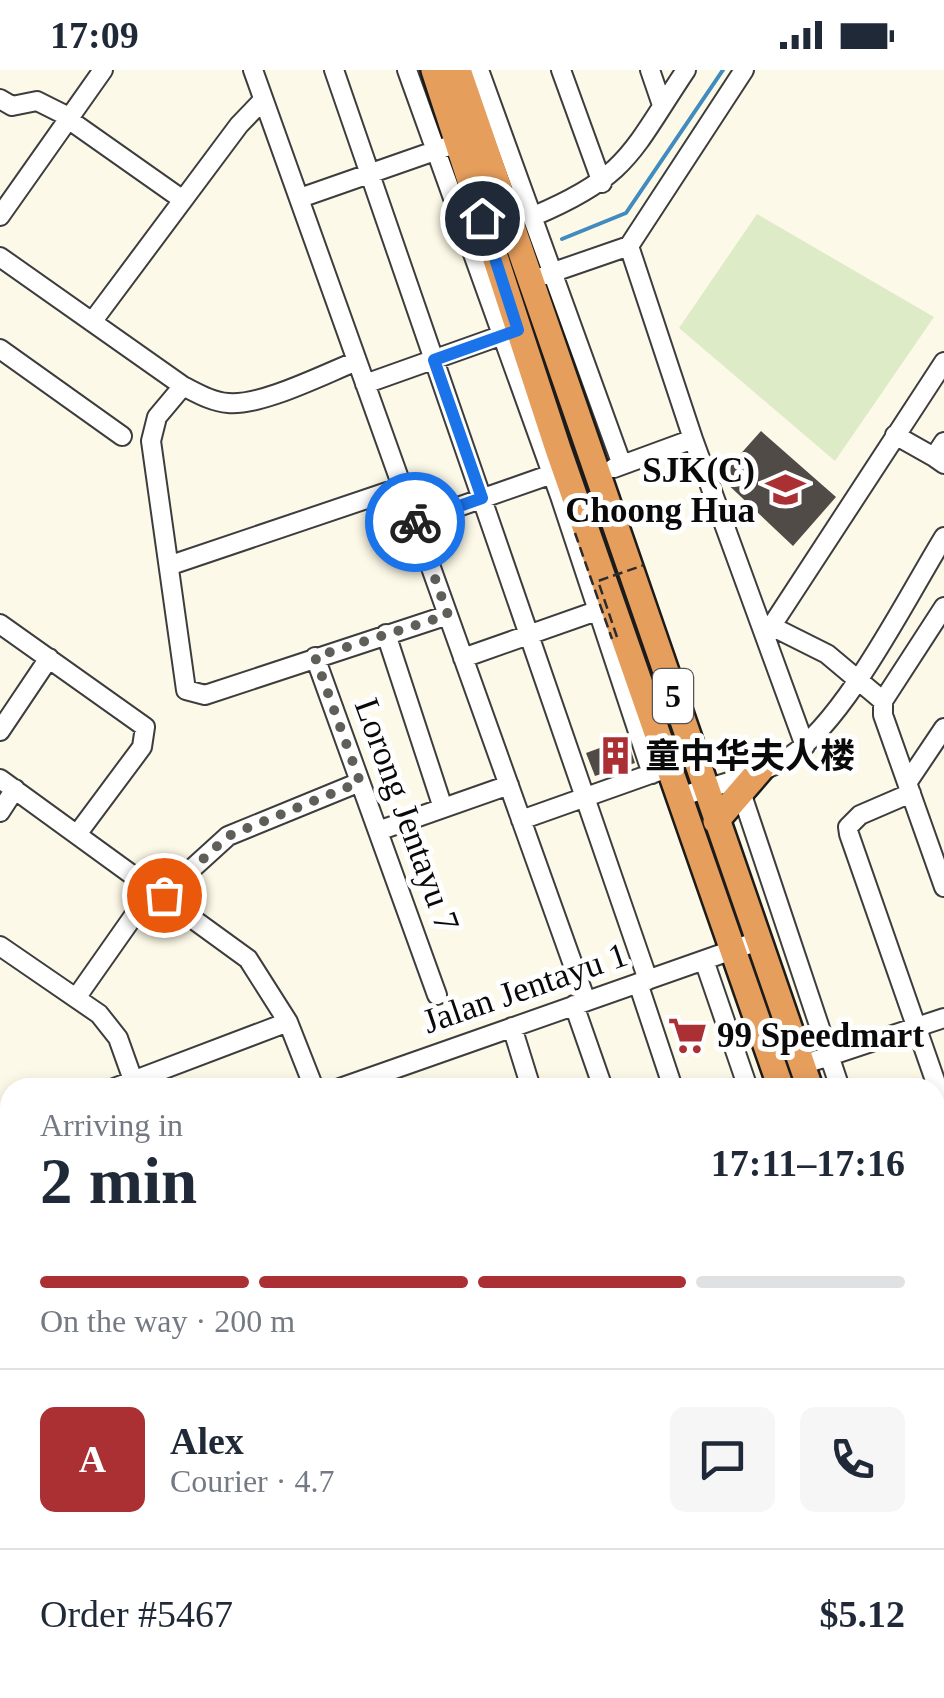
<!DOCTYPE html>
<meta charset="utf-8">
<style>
body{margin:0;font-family:"Times New Roman","Noto Sans SC",serif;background:#f6f6f7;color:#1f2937;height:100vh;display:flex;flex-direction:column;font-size:38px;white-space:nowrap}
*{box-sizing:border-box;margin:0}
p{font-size:32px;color:#747a83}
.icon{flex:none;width:55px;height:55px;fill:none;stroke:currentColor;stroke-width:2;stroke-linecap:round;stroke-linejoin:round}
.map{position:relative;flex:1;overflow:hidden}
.panel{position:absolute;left:0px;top:1008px;width:945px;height:622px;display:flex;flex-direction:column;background:#fff;border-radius:30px 30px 0 0;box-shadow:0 5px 15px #0003}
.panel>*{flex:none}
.pin{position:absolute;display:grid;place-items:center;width:85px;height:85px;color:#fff;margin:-42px;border:5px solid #fff;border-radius:50%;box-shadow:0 2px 10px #0007}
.courier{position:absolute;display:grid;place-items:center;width:100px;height:100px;margin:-50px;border:8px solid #1a73e8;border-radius:50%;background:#fff;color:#222;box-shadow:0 2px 12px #0007}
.head em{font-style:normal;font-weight:800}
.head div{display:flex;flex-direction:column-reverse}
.head{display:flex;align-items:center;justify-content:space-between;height:170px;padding:0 40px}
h1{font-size:65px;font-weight:800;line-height:75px}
.bar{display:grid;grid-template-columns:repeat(4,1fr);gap:15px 10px;align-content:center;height:120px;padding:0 40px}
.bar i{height:12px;border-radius:8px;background:#e0e1e3}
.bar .selected{background:#ab3034}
.bar p{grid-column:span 4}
.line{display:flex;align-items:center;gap:25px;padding:0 40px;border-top:2px solid #e0e1e3}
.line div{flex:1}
.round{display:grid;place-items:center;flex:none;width:105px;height:105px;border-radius:15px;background:#f6f6f7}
.status{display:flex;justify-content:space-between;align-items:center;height:70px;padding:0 50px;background:#fff;direction:ltr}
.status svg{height:28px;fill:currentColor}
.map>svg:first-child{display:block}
</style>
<div class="status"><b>17:09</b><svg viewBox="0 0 49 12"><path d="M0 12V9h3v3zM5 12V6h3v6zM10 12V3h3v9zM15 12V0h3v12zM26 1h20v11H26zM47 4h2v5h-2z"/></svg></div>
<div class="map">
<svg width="944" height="1628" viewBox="0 0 944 1628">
<rect width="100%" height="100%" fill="#fdf9e8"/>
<path fill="#deebc7" d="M 757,144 L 934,247 L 835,391 L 679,258 Z"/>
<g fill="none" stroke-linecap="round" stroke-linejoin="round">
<path stroke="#408bbf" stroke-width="4" d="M 562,169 L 626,143 L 723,0
M 0,1414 L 7,1434
M 72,1620 L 75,1628"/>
</g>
<path fill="#514b47" d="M 761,361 L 836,427 L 793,476 L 720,407 Z
M 627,668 L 635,693 L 595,706 L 586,683 Z"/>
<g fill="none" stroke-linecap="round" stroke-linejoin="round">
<defs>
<path id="minor" d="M 253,0 L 586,931
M 334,0 L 648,910
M 407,0 L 560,426 L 652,704
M 479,0 L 622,395
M 561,0 L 602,113
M 650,0 L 662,35
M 0,29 L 12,36 L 37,31 L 69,47
M 68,49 L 183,130
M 300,128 L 446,77
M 0,146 L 103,0
M 534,146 C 629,106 631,82 686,0
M 629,176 L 693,369 L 805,676
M 0,187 L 183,316 C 197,323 212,332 228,333 C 262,336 324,304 357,291
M 545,205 L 629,176 L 744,0
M 92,252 L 239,55 L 263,30
M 0,279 L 122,366
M 365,314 L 511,262
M 183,316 L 157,347 L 151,371 L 186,620 L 205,625 L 448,545
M 895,365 L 934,387
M 944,372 L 934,387 L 944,394
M 614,398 L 693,369
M 415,452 L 552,404
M 171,495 L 402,417
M 0,554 L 145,657 L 142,677 L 78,763
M 771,556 L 827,584 L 883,631
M 386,564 L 443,738
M 765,566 L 944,292
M 315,587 L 437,925
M 463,588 L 605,538
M 883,631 L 883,645 L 944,817
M 883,631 L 944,537
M 0,661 L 49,588
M 0,709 L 248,889 L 288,952 L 314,1018
M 907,713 L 944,658
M 741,722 L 840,1018
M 911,723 L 860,745 L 848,757 L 849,764 L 944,1036
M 680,727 C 714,715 758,707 789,687 C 846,650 907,527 944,467
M 0,742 L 15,719
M 521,750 L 662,700
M 378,761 L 509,715
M 163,825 L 228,766 L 360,712
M 0,876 L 99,944 L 118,968 L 133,1010
M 704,890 L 748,1018
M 638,913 L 673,1018
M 76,928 L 154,817
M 574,935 L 603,1018
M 512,957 L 531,1018
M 802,995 L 944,948
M 114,1018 L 288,952
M 340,1018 L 758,871
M 0,1060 L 10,1056
M 0,1190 L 10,1218
M 935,1208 L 944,1205
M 935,1350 L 944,1347
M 0,1442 L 10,1438
M 0,1478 L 10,1505
M 935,1513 L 944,1509
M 0,1574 L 10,1570
M 52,1620 L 54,1628
M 146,1620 L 148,1628
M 276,1620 L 279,1628
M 540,1620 L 548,1620
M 650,1620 L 652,1628
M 911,1620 L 913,1628
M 483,1628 L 509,1620
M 610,1628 L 632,1620
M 689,1628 L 713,1620"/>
<path id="highway" d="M 434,0 L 558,379 L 781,1018
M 458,0 L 810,1018
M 716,751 L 761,699
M 935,1305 L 944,1306
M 935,1373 L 944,1398
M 935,1445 L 944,1470"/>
</defs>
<use href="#minor" stroke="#3d3d3d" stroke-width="22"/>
<use href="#highway" stroke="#1b1b1b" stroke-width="30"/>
<use href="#minor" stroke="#fff" stroke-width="18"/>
<use href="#highway" stroke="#e69e5d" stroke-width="25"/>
<path stroke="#2c2c2c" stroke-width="2.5" stroke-dasharray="10 5" stroke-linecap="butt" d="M 575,463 L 612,569
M 617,567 L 598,511 L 644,495"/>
</g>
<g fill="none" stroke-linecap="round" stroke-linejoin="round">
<path stroke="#5f5e58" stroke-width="10" stroke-dasharray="0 18" d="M 164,825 L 228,766 L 360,712 L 315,587 L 448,545 L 415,452"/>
<path stroke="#1a73e8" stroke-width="12" d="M 415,452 L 482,428 L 434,290 L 518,260 L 482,148"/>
</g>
<defs>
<symbol id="school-bare" viewBox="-9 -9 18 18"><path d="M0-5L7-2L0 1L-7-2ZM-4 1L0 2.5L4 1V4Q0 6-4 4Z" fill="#ab3034" stroke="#fff" stroke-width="2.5" paint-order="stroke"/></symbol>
<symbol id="building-bare" viewBox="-9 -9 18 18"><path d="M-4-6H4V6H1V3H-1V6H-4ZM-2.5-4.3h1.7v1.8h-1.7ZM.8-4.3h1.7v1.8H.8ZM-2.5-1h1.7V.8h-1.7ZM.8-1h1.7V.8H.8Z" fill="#ab3034" stroke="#fff" stroke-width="2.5" paint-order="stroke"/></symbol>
<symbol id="supermarket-bare" viewBox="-9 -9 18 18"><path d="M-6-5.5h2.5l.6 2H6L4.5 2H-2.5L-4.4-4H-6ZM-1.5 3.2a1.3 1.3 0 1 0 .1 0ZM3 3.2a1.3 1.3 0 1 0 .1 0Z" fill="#ab3034" stroke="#fff" stroke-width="2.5" paint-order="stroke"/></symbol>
</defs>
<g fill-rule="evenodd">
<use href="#school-bare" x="758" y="392" width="55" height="55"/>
<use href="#building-bare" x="588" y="658" width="55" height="55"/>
<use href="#supermarket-bare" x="660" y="938" width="55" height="55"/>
</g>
<g text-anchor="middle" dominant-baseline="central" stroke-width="10" stroke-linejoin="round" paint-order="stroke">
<rect fill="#fff" stroke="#545454" stroke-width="2.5" x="653" y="599" width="40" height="54" rx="8"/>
<g font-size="32" font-weight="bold" fill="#0a0a0a">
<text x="673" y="626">5</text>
</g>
<g font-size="35" font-weight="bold" fill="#0a0a0a" stroke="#fff" text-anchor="start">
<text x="755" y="400" text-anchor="end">SJK(C)<tspan x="755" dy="40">Choong Hua</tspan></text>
<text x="645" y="686">童中华夫人楼</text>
<text x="717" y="965">99 Speedmart</text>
</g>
<g font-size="35" fill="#0a0a0a" stroke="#fff">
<text transform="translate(407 745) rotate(70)">Lorong Jentayu 7</text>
<text transform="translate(525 918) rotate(-19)">Jalan Jentayu 1</text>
</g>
</g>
</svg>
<div class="pin" style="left:164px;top:825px;background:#ea580c"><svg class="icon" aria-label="bag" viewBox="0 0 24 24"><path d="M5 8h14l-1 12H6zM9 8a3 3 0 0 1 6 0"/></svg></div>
<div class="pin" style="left:482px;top:148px;background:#1f2937"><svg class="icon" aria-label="home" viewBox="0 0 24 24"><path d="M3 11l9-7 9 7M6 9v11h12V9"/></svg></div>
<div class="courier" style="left:415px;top:452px"><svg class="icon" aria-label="bike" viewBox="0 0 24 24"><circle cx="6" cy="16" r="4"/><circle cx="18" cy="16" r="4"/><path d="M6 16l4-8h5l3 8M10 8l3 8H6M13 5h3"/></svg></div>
<section class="panel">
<div class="head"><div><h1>2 min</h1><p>Arriving in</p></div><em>17:11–17:16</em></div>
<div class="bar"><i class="selected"></i><i class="selected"></i><i class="selected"></i><i></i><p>On the way · 200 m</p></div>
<div class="line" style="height:180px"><b class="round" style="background:#ab3034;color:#fff">A</b><div><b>Alex</b><p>Courier · 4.7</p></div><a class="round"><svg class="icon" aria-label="chat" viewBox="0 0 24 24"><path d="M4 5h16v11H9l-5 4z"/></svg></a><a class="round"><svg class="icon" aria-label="phone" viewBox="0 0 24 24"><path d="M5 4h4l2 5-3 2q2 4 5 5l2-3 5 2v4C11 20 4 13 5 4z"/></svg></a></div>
<div class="line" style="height:130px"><div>Order #5467</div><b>$5.12</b></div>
</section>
</div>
